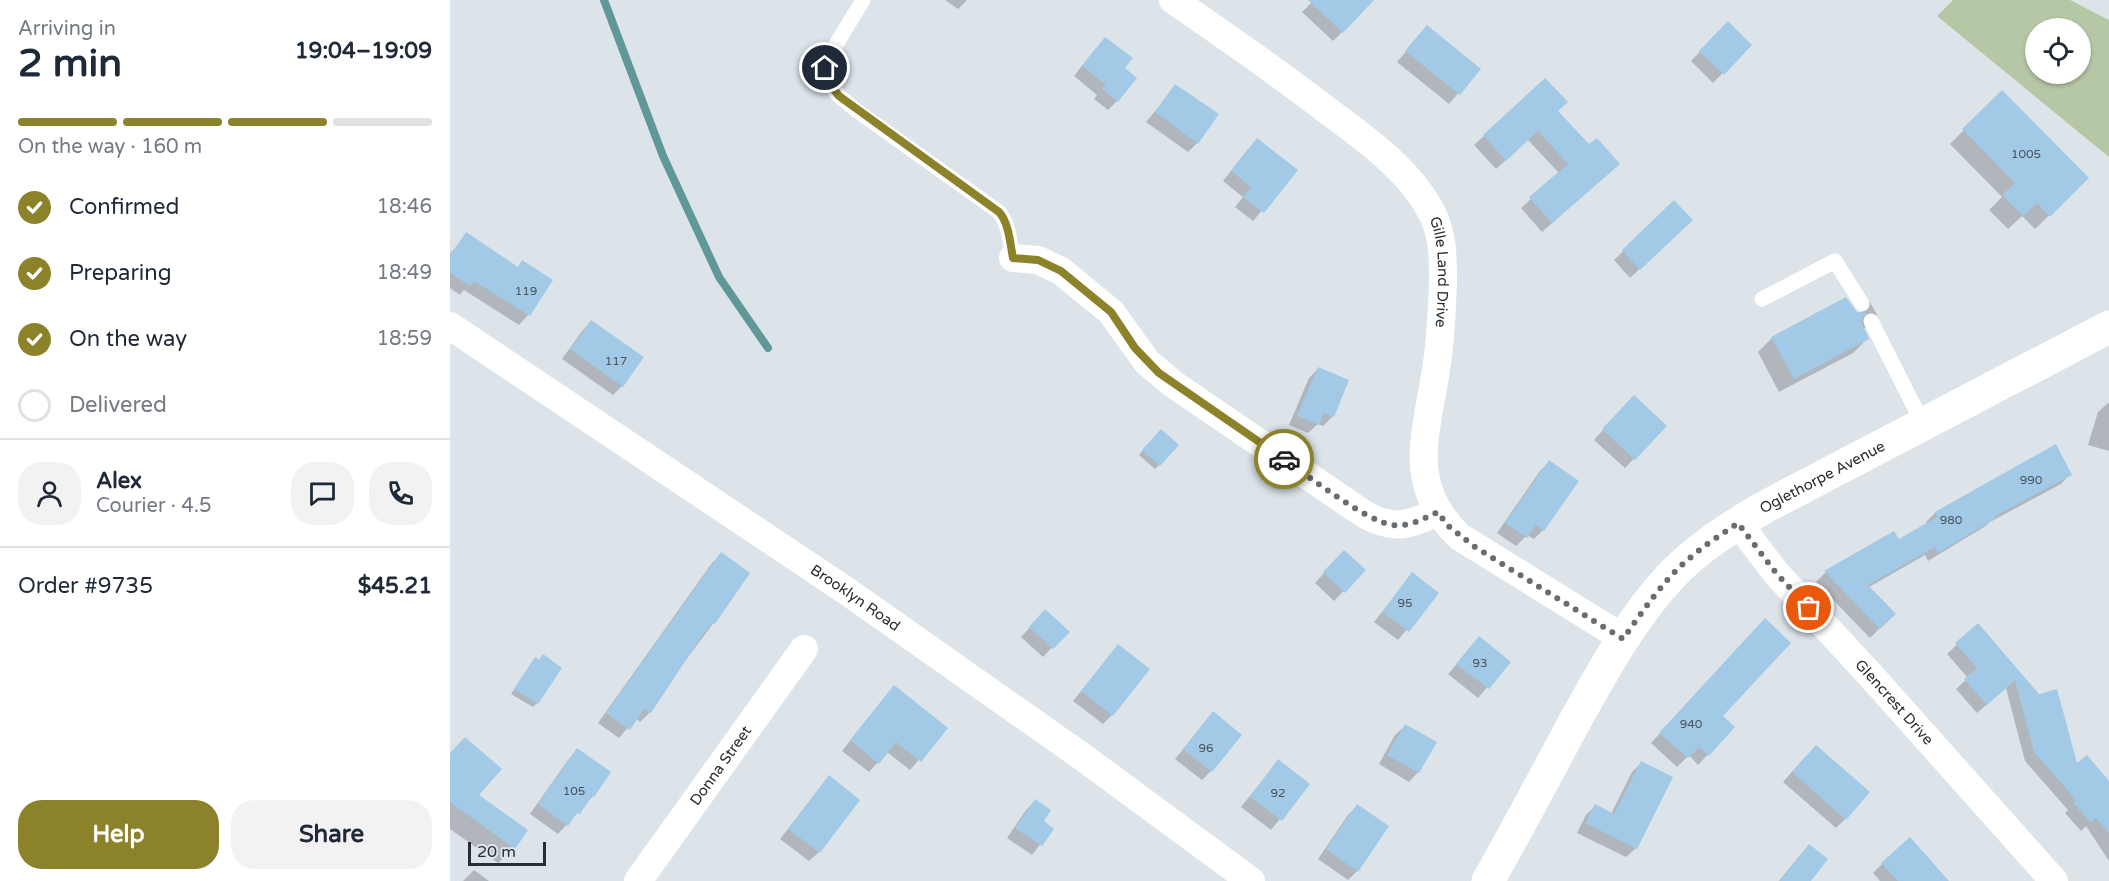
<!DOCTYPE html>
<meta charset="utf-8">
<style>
body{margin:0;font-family:"Varela Round",sans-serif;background:#f2f2f3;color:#1f2937;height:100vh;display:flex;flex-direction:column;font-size:22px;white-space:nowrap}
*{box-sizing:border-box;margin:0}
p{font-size:20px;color:#747a83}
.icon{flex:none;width:33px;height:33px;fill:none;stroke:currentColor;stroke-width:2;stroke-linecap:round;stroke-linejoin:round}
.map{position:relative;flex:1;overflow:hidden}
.side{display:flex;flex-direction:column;background:#fff;width:450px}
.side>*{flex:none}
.tools{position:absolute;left:1575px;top:18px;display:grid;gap:12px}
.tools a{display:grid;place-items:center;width:66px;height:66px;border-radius:50%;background:#fff;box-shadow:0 2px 4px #0004;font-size:30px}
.scale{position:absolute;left:18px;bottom:15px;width:78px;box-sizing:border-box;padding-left:6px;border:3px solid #2a2d30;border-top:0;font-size:16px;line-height:21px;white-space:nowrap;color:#2a2d30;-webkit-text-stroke:4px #dce4ea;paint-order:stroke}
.pin{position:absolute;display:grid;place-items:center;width:51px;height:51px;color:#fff;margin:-26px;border:3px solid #fff;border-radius:50%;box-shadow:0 2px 6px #0007}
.courier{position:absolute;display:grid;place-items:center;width:60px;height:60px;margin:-30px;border:4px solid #8c822a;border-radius:50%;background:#fff;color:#222;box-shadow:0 2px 8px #0007}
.summary em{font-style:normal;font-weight:700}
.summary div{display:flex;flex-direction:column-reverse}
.summary{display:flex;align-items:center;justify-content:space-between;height:102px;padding:0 18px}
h1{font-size:39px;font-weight:700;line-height:45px}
.bar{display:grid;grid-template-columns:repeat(4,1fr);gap:9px 6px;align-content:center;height:72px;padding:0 18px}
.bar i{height:8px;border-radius:4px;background:#e0e1e3}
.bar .current{background:#8c822a}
.bar p{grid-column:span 4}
.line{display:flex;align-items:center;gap:15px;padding:0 18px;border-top:2px solid #e0e1e3}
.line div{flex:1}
.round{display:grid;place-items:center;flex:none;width:63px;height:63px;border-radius:24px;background:#f2f2f3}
ol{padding:0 18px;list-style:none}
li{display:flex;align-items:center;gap:18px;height:66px}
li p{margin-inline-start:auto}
li .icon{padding:6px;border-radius:50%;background:#8c822a;color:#fff;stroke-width:4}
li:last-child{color:#747a83}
li i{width:33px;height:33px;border:3px solid #e0e1e3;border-radius:50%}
.action{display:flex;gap:12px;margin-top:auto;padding:12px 18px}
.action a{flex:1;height:69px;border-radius:24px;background:#8c822a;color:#fff;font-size:24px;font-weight:700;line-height:69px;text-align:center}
.action a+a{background:#f2f2f3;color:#1f2937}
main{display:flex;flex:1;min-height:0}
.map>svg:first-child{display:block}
</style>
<main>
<section class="side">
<div class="summary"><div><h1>2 min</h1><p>Arriving in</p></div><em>19:04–19:09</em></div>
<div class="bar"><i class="current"></i><i class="current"></i><i class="current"></i><i></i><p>On the way · 160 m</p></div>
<ol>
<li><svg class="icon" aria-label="check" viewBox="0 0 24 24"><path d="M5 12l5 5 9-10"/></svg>Confirmed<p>18:46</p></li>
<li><svg class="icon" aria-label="check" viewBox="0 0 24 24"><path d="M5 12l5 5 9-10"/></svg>Preparing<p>18:49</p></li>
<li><svg class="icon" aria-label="check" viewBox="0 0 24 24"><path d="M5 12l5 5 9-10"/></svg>On the way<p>18:59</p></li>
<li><i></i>Delivered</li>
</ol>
<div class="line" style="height:108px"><a class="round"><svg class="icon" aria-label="person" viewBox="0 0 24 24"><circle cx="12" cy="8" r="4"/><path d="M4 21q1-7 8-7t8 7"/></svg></a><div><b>Alex</b><p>Courier · 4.5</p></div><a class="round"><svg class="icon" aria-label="chat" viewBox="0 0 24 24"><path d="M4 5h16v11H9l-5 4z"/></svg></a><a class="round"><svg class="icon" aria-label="phone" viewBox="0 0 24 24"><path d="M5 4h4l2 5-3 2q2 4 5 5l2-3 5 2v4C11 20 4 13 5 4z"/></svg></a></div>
<div class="line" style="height:78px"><div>Order #9735</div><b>$45.21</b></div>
<div class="action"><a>Help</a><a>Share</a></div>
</section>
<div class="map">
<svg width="1659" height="881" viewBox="0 0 1659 881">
<rect width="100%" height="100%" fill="#dce4ea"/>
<path fill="#b6c7a6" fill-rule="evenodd" d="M 1503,0 L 1620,0 L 1659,20 L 1659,157 L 1487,16 ZM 1586,28 L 1630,28 L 1630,74 L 1586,74 Z"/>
<path fill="#0003" d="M 495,0 L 517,0 L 508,9 Z
M 864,0 L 908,0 L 892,32 L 883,41 L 852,12 Z
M 1278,23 L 1300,45 L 1263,83 L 1241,61 Z
M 977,27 L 1029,69 L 999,104 L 947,62 Z
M 646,48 L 673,69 L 667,101 L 658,110 L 644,99 L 647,95 L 624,76 Z
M 1095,80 L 1107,111 L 1159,173 L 1092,232 L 1071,208 L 1109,173 L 1078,140 L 1046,169 L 1024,145 Z
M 726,86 L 747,143 L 738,152 L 696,122 Z
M 1552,92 L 1637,178 L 1585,229 L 1572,216 L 1558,229 L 1539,210 L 1552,197 L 1500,144 Z
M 798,149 L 846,170 L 803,221 L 785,207 L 793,197 L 773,181 Z
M 1224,202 L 1241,220 L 1180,278 L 1164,260 Z
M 17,234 L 67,268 L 73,262 L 101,281 L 78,315 L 69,325 L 14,290 L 10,295 L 0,288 L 0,254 Z
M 1420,302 L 1427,315 L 1413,329 L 1417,339 L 1403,353 L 1329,392 L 1308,352 L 1322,338 L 1409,314 Z
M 141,322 L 172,386 L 163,395 L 112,359 L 132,331 Z
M 868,369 L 897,381 L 882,417 L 873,426 L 868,424 L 858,433 L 839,425 L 859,378 Z
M 1658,403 L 1659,403 L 1659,451 L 1638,445 L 1648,412 Z
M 1175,406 L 1215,426 L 1175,468 L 1144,440 Z
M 706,435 L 709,465 L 705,469 L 689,455 Z
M 1099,462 L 1093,530 L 1084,539 L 1077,535 L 1066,546 L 1047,533 L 1090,471 Z
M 1620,474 L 1611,484 L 1540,522 L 1534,527 L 1478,561 L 1475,555 L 1419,587 L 1444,614 L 1420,638 L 1366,582 L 1375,573 L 1444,533 L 1449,541 L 1477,524 L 1476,522 L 1485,513 Z
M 271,554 L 280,601 L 214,689 L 216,690 L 200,712 L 190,722 L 186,718 L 169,738 L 148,723 L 262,563 Z
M 885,561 L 914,570 L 884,601 L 865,583 Z
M 962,574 L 987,593 L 948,640 L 924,622 Z
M 595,611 L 617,632 L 593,657 L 571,637 Z
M 1528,625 L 1626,766 L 1659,783 L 1659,861 L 1636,826 L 1631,831 L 1615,813 L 1618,810 L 1575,761 L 1556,688 L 1527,713 L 1506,689 L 1518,678 L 1497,654 Z
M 1305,630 L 1271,716 L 1283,727 L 1248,765 L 1239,755 L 1227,767 L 1201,743 Z
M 1029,638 L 1059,662 L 1028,698 L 998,674 Z
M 668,646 L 662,715 L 653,724 L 623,701 Z
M 85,659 L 87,703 L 83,707 L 61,694 Z
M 435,697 L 496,728 L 460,770 L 437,752 L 419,772 L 392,751 Z
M 763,713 L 761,771 L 752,780 L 725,759 Z
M 955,726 L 985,743 L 968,772 L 959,782 L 929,764 L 945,735 Z
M 127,750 L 143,796 L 108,834 L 80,814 L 118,760 Z
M 0,753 L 63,848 L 48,863 L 0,829 Z
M 1356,756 L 1395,819 L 1386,828 L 1333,782 Z
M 828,761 L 858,784 L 821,830 L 791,807 Z
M 1191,763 L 1186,848 L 1176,857 L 1127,833 L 1136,815 L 1145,806 L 1161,814 L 1182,772 Z
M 379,777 L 369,852 L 359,861 L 330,839 Z
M 585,801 L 592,822 L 602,829 L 582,855 L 557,838 L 576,810 Z
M 907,806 L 907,871 L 898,880 L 868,859 L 898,815 Z
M 1359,846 L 1359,881 L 1329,881 L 1350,855 Z
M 1432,864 L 1497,881 L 1430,881 L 1423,873 Z
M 24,870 L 39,881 L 13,881 Z"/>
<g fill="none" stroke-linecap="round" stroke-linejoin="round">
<path stroke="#609798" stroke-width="8" d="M 154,0 L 213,156 L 269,277 L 318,348"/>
</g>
<path fill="#a2c9e6" d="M 858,0 L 924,0 L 893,33 Z
M 1278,21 L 1302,45 L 1274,75 L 1249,51 Z
M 977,25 L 1031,69 L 1010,95 L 955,51 Z
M 655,37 L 683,58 L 675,68 L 687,78 L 668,102 L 652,89 L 656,85 L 632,66 Z
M 1095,78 L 1118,102 L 1108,111 L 1139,144 L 1147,138 L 1170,164 L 1102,223 L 1079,197 L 1118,164 L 1088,131 L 1056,161 L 1033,135 Z
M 725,84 L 769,114 L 748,144 L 705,112 Z
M 1552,90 L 1639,178 L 1600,217 L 1587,203 L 1573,216 L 1552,195 L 1565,183 L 1512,129 Z
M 807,138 L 848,170 L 814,213 L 793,197 L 801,187 L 781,171 Z
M 1224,200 L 1243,220 L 1190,270 L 1172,250 Z
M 16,232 L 68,267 L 72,260 L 103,280 L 80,316 L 24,281 L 20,286 L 0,273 L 0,256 Z
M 1396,297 L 1407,312 L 1416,313 L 1411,321 L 1419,339 L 1344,379 L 1321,337 Z
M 141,320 L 194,357 L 173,387 L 120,349 Z
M 868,367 L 899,380 L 884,417 L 874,413 L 869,425 L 847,416 Z
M 1184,395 L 1217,426 L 1185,460 L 1152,429 Z
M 711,429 L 729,445 L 710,466 L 692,450 Z
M 1606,444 L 1622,475 L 1545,516 L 1546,518 L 1488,553 L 1485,547 L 1418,585 L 1446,614 L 1430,629 L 1374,571 L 1444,531 L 1449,539 L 1487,517 L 1485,512 Z
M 1099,460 L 1129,481 L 1094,531 L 1086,525 L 1077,538 L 1055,523 Z
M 894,550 L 916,570 L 895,593 L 873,572 Z
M 271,552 L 300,573 L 265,624 L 263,623 L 253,634 L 201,713 L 194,709 L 180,730 L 156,713 Z
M 962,572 L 989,593 L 959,632 L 932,612 Z
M 595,609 L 620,632 L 603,649 L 579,627 Z
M 1315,618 L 1341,643 L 1273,716 L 1285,727 L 1259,756 L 1249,747 L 1238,758 L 1209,733 Z
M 1528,623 L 1589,694 L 1607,689 L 1627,763 L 1637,755 L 1659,781 L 1659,833 L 1646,818 L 1641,823 L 1623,803 L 1626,800 L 1584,752 L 1565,680 L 1537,705 L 1514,679 L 1527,668 L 1505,643 Z
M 1029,636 L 1061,662 L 1039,689 L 1006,664 Z
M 668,644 L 700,669 L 663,716 L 631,691 Z
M 93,654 L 112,668 L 88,704 L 64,689 L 85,657 L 89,660 Z
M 444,685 L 498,728 L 471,762 L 446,742 L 429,764 L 400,740 Z
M 763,711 L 792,735 L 762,772 L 733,749 Z
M 955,724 L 987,742 L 969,773 L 937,755 Z
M 15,737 L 52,769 L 29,795 L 78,830 L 65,849 L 0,802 L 0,753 Z
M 1366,745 L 1420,792 L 1396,820 L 1342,772 Z
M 127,748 L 161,772 L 144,797 L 142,796 L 130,814 L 127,813 L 118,826 L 88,804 Z
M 828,759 L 860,784 L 832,821 L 800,797 Z
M 1191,761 L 1223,777 L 1187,849 L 1135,823 L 1145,804 L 1164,814 Z
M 379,775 L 410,800 L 370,853 L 338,829 Z
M 585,799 L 601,810 L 594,821 L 604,829 L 592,846 L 565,828 Z
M 907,804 L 939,826 L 908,872 L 876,849 Z
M 1460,837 L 1499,881 L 1448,881 L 1431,863 Z
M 1359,844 L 1378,859 L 1361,881 L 1330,881 Z"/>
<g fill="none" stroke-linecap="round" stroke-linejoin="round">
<path stroke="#fff" stroke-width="15" d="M 413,0 L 385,46 L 375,67 L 378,82 L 389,96 L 406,110 L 549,212 C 559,223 560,243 563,258
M 1312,299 L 1385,261 L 1412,304
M 1421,321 L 1473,424"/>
<g stroke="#fff" stroke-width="28">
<path id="s1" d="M 723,0 C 774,35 825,70 874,108 C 914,138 960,169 983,215 C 993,236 993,259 993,282 C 992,309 991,336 987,363 C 978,430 953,484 1010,537 L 1173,638"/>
<path d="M 563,258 L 588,260 L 611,271 L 661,312 L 697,362 L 723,384 L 914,514 C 943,531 959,525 988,512"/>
<path id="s2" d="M 0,326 L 398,592 L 634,758 L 801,881"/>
<path id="s3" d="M 1288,523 L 1326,573 L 1423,678 L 1604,881"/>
<path id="s4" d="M 188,881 L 354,649"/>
</g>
<path stroke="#fff" stroke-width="33" id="s5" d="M 1038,881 C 1068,828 1096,775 1125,721 C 1153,671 1181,619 1220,577 C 1247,548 1281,527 1315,507 L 1659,327"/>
</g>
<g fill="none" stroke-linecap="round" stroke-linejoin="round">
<path stroke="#686d71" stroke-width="6" stroke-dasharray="0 10.8" d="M 834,459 C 858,476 917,522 943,525 C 959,527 973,519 988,512 L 997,525 L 1025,547 L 1173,639 C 1195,608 1216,576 1246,553 C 1259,542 1274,533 1288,523 L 1326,573 L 1359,608"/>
<path stroke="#8c822a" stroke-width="8" d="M 375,68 L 378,82 L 389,96 L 549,212 C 559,223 560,243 563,258 L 588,260 L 611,271 L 661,312 L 685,348 L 709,373 L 834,459"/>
</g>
<g text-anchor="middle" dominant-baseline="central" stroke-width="6" stroke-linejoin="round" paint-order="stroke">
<g font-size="12" fill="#48545e">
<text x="1576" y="154">1005</text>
<text x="76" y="291">119</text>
<text x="166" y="361">117</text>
<text x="1581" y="480">990</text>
<text x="1501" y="520">980</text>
<text x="955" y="603">95</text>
<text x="1030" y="663">93</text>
<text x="1241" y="724">940</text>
<text x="756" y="748">96</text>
<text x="124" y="791">105</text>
<text x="828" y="793">92</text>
</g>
<g font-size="15" fill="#2a2d30" stroke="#dce4ea">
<text stroke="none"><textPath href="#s1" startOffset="398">Gille Land Drive</textPath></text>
<text stroke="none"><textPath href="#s5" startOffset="538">Oglethorpe Avenue</textPath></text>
<text stroke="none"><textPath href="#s2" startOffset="488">Brooklyn Road</textPath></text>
<text stroke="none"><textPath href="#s3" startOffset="238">Glencrest Drive</textPath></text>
<text stroke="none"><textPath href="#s4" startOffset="142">Donna Street</textPath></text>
</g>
</g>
</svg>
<div class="tools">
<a><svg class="icon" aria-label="locate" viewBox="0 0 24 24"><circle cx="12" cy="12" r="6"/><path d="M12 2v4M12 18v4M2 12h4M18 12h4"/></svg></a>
</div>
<div class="scale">20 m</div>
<div class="pin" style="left:1359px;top:608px;background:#ea580c"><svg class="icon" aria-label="bag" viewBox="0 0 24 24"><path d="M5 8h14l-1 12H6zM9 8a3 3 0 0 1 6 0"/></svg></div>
<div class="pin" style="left:375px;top:68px;background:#1f2937"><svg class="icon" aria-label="home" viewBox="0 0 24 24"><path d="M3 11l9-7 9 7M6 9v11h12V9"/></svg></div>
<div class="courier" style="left:834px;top:459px"><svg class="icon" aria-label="car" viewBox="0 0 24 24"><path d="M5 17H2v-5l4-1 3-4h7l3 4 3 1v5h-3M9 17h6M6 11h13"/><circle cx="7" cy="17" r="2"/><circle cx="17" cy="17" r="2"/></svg></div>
</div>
</main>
